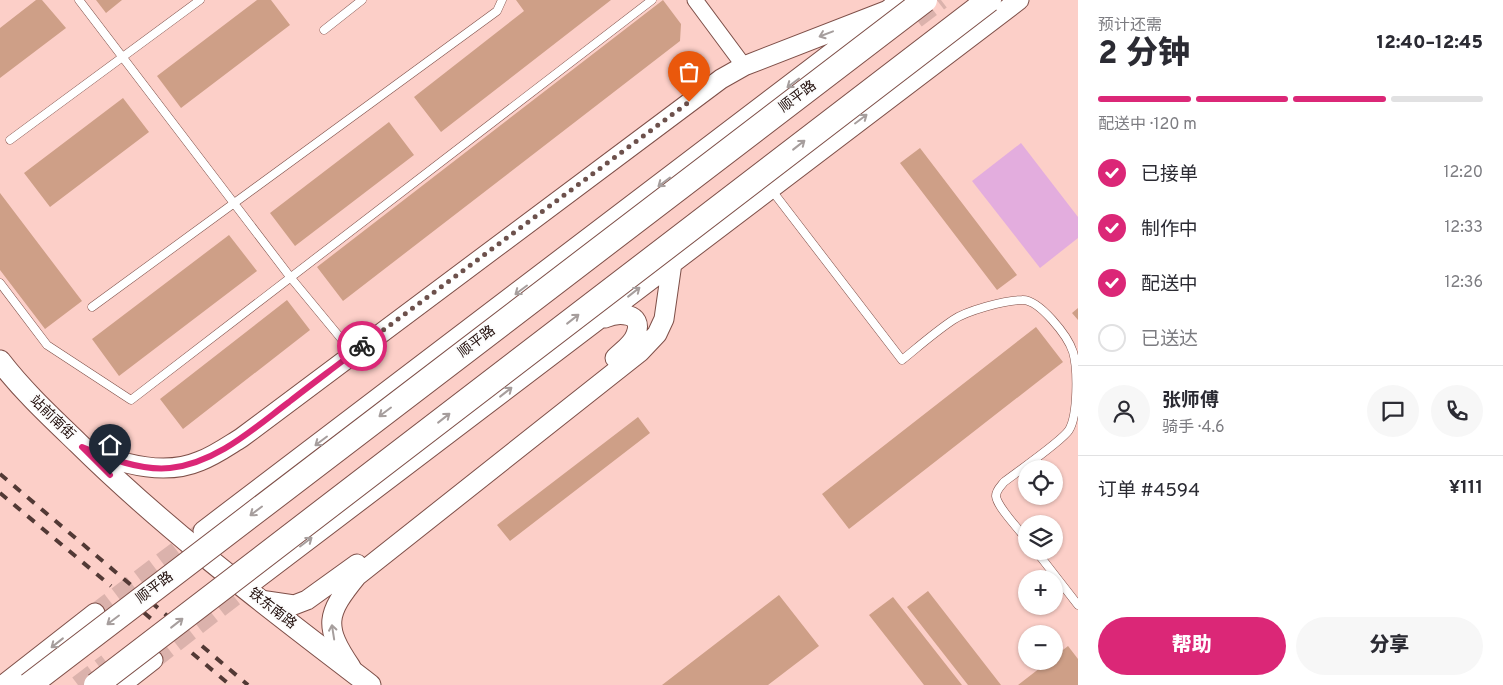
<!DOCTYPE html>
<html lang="zh">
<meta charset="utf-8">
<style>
body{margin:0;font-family:Overpass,"Noto Sans SC",sans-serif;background:#f7f7f7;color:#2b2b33;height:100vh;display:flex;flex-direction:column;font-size:19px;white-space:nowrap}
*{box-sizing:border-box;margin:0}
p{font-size:16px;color:#7c7c81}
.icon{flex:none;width:28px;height:28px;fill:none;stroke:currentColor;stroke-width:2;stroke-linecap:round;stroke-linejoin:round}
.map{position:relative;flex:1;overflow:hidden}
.side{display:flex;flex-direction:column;background:#fff;width:425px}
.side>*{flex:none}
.tools{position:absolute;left:1018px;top:460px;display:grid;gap:10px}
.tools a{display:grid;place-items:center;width:45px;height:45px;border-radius:50%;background:#fff;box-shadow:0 1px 4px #0004;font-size:25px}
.pin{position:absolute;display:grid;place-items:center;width:42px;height:42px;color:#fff;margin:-51px -21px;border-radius:50% 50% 50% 0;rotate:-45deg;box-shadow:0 0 5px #0007}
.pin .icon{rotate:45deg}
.courier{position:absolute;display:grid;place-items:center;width:50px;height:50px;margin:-25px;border:4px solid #db2777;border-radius:50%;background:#fff;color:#222;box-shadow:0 1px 6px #0007}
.head em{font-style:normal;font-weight:800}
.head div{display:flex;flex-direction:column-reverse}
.head{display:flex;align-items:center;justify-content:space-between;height:85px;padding:0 20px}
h1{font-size:32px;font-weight:800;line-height:38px}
.bar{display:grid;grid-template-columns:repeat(4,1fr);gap:8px 5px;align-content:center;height:60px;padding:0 20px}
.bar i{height:6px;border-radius:4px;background:#e1e1e2}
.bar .on{background:#db2777}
.bar p{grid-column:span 4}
.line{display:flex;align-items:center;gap:12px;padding:0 20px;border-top:1px solid #e1e1e2}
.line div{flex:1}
.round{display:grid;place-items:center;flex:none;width:52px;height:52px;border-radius:26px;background:#f7f7f7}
ol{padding:0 20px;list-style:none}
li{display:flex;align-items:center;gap:15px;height:55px}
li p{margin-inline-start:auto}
li .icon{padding:5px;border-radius:50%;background:#db2777;color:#fff;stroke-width:4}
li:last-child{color:#7c7c81}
li i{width:28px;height:28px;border:2px solid #e1e1e2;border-radius:50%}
.action{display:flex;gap:10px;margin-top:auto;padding:10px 20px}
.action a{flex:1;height:58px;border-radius:30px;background:#db2777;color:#fff;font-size:20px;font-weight:800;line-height:58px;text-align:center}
.action a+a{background:#f7f7f7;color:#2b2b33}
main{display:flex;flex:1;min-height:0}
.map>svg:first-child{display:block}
</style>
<main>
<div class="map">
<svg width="1078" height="685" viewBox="0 0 1078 685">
<rect width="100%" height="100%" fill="#fccfc8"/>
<path fill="#e3adde" d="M 1021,143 L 1078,217 L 1078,238 L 1040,268 L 972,181 Z"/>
<path fill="#ce9f87" d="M 36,0 L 42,0 L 66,28 L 0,78 L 0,28 Z
M 96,0 L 122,0 L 106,13 Z
M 257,0 L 271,0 L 290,25 L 181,108 L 157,76 Z
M 516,0 L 611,0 L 441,132 L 414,97 L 524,11 Z
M 663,0 L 681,24 L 680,41 L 343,301 L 317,267 Z
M 123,98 L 149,132 L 50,207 L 24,173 Z
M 389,122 L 414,155 L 295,246 L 270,213 Z
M 920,148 L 1017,275 L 997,290 L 900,163 Z
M 0,193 L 82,301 L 45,329 L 0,270 Z
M 229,235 L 257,271 L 119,376 L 92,339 Z
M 287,300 L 310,330 L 183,429 L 160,399 Z
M 1078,308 L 1078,320 L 1072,313 Z
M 1036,327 L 1063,362 L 849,529 L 822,494 Z
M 638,417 L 650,433 L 510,541 L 497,525 Z
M 928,591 L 1001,685 L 968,685 L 907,607 Z
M 779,595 L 819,646 L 768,685 L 662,685 Z
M 893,597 L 962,685 L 924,685 L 869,615 Z
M 1068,646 L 1078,659 L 1078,685 L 1018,685 L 1049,661 L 1054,661 L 1054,657 Z"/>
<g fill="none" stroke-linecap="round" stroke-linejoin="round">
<path stroke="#dbb2ac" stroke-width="19" stroke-dasharray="19 9" stroke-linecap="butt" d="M 916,19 L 941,0
M 95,613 L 199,534
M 153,660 L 253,582
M 78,685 L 107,663"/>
<defs>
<path id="service" d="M 79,0 L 291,278 L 353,353
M 324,30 L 362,0
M 10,140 L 200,0
M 770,188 L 902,360 C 918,347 935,332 953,320 C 966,311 1005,300 1022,300 C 1039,299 1068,336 1073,352 C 1078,369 1078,415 1069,430 C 1062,441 1017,472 1004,482 C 1001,486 996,490 996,496 C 997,507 1019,529 1026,539
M 0,283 L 47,345 L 131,400 L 652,0
M 92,307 L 497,11 L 502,0
M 1036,551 L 1078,605"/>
<path id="minor" d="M 695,0 L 744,66"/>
<path id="tertiary" d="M 605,318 C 618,312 644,312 636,334 C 633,344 622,351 615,358
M 87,449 C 121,464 165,476 200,461 C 214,456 228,446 241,438 L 721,79 L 744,66 L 888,10
M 203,531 L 901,0
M 253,582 L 1019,0
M 260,600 L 294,605 L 307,600 L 357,564
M 351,667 C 323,626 326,614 357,576 L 640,352 L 657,334 L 664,319 L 672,263
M 3,685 L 95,613
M 121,685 L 153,660"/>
<path id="secondary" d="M 0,361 C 23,391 51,417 78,443 C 168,532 270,608 370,685"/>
</defs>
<use href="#service" stroke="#7e4f48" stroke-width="9"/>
<use href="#minor" stroke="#7e4f48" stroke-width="17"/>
<use href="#tertiary" stroke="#7e4f48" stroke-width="21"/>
<use href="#secondary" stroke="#7e4f48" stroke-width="23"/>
<use href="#service" stroke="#fff" stroke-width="8"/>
<use href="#minor" stroke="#fff" stroke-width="15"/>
<use href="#tertiary" stroke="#fff" stroke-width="19"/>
<use href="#secondary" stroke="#fff" stroke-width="21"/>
<path stroke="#523935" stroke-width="4" stroke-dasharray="9 9" stroke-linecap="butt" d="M 0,474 L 184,630
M 0,493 L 111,586
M 130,601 L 174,638
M 202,646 L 248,685
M 192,653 L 230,685"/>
<defs>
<path id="primary-bridge" d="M 29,685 L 925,0
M 96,685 L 989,0"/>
</defs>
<use href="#primary-bridge" stroke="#7e4f48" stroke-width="26" stroke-linecap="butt"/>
<use href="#primary-bridge" stroke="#fff" stroke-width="24"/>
</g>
<defs><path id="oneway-shaft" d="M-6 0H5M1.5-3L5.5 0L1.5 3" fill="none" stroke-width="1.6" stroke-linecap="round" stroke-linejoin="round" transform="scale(1.25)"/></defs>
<g stroke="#a69e9d">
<use href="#oneway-shaft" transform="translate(826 34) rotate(159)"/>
<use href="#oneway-shaft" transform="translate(793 83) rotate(143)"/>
<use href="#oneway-shaft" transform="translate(861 119) rotate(-37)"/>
<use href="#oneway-shaft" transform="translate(799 145) rotate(-38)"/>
<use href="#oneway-shaft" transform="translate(664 182) rotate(143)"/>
<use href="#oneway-shaft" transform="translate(521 290) rotate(143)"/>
<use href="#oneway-shaft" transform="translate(634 292) rotate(-38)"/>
<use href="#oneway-shaft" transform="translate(573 319) rotate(-38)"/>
<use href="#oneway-shaft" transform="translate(506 392) rotate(-38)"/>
<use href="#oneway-shaft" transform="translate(385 412) rotate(143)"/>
<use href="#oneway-shaft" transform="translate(444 418) rotate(-38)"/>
<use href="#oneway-shaft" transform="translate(321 441) rotate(143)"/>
<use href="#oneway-shaft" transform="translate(256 511) rotate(143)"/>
<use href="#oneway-shaft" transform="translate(306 542) rotate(-37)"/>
<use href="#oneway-shaft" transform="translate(113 620) rotate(143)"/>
<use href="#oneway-shaft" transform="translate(177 623) rotate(-38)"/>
<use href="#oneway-shaft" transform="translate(333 632) rotate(-99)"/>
<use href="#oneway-shaft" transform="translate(57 643) rotate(142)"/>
</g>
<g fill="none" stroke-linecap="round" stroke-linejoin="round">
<path stroke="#6d514c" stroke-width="5" stroke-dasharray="0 9" d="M 362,346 L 689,102"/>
<path stroke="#db2777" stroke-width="6" d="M 110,475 L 82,447 C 108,458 141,471 170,468 C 216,463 253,429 289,402 C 313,383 338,365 362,346"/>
</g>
<g text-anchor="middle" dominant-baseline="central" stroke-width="4" stroke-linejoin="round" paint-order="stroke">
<g font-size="14" fill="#200d0a" stroke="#fcfcfc">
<text transform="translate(798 97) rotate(-37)">顺平路</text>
<text transform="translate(477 342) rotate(-37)">顺平路</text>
<text transform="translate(52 418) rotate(44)">站前南街</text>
<text transform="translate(155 588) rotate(-37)">顺平路</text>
<text transform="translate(272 609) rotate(38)">铁东南路</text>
</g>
</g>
</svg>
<div class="tools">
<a><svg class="icon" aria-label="locate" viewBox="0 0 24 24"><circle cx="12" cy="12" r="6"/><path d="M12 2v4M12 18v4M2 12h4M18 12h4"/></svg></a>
<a><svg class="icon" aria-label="layers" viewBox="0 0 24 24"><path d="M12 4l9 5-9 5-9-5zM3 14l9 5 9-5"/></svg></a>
<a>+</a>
<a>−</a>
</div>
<div class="pin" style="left:689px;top:102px;background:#ea580c"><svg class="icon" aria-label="bag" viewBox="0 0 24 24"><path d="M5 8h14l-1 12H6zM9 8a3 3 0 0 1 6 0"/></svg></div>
<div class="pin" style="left:110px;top:475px;background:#1f2937"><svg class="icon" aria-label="home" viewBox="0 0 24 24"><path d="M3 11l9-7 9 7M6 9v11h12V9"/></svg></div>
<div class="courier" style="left:362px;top:346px"><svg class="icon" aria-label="bike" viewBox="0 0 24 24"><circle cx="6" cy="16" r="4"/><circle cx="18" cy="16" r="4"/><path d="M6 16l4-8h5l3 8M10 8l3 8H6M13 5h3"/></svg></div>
</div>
<section class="side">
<div class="head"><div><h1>2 分钟</h1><p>预计还需</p></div><em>12:40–12:45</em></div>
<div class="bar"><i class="on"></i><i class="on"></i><i class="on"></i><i></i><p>配送中 · 120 m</p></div>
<ol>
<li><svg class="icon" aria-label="check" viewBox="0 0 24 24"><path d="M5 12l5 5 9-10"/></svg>已接单<p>12:20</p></li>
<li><svg class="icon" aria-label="check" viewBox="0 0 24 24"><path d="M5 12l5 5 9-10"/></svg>制作中<p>12:33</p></li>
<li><svg class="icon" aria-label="check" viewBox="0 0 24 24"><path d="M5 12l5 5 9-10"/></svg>配送中<p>12:36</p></li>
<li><i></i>已送达</li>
</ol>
<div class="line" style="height:90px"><a class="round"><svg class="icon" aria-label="person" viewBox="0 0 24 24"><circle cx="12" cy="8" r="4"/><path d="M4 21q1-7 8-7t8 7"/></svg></a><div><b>张师傅</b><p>骑手 · 4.6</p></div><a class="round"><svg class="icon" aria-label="chat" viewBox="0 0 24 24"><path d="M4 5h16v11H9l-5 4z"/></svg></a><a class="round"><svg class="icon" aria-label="phone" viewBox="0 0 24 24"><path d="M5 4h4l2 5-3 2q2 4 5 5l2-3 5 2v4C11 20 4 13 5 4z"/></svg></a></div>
<div class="line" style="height:65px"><div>订单 #4594</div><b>¥111</b></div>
<div class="action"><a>帮助</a><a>分享</a></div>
</section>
</main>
